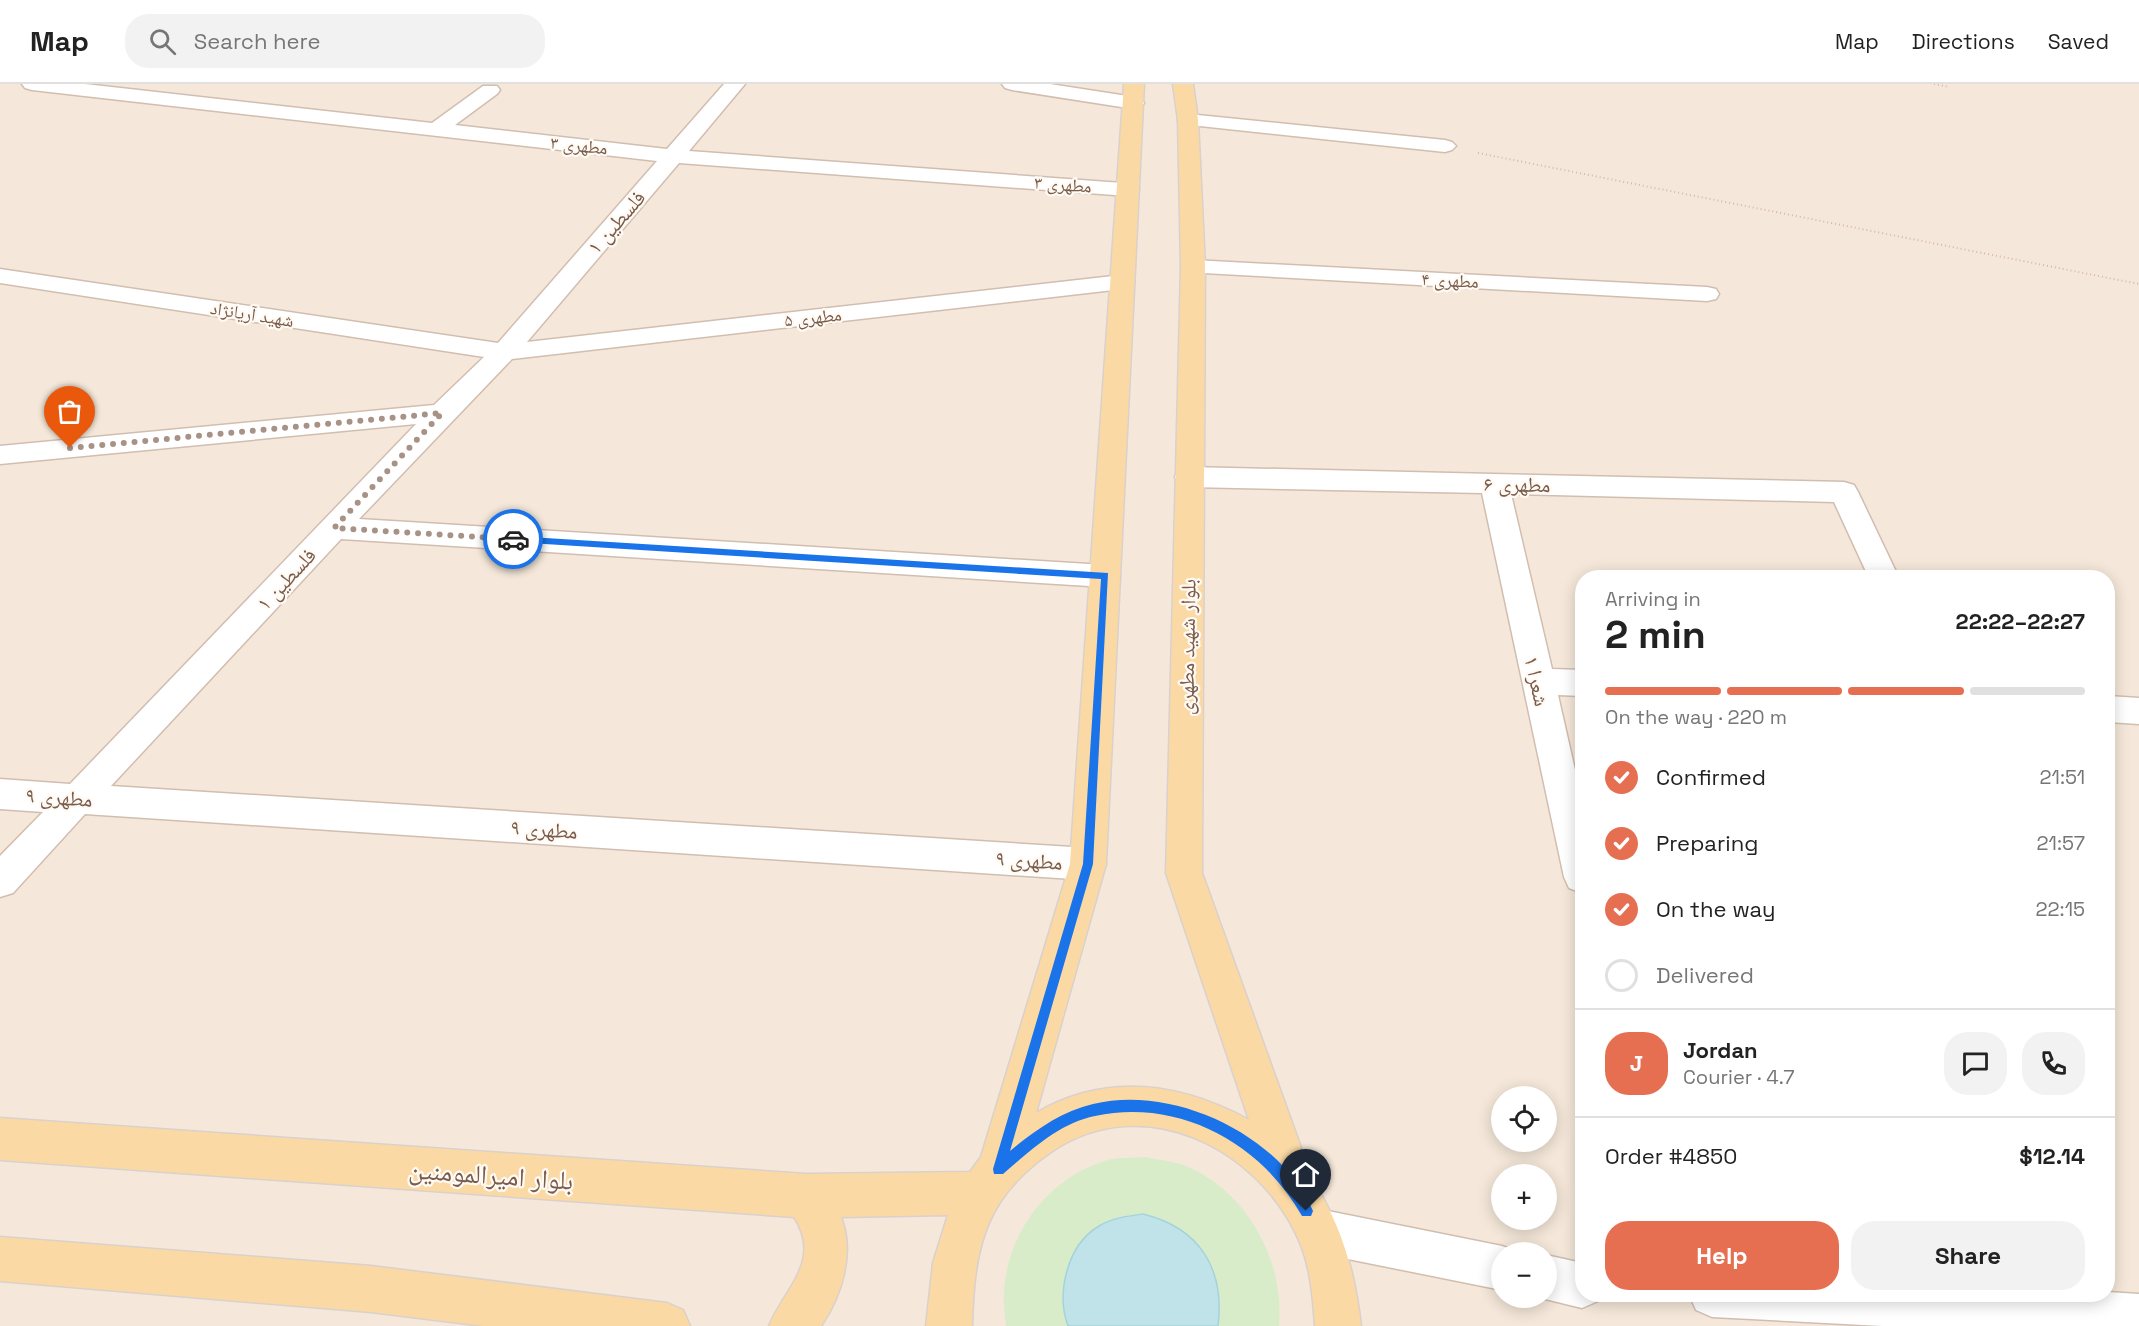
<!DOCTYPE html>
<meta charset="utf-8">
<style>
body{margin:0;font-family:"Space Grotesk","Noto Naskh Arabic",sans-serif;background:#f2f2f2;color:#222;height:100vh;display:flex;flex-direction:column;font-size:22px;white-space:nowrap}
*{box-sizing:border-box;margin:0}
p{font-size:20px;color:#767676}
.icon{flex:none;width:33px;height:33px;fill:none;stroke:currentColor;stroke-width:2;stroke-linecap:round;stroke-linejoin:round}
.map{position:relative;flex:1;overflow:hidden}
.drawer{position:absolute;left:1575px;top:486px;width:540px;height:732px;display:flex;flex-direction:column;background:#fff;border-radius:24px;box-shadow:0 3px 15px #0003}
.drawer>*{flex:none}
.controls{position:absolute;left:1491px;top:1002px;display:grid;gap:12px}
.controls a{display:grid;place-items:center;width:66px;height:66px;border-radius:50%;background:#fff;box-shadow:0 3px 15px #0003;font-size:30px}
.pin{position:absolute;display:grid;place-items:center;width:51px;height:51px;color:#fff;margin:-62px -26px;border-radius:50% 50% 50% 0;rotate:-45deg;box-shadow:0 0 6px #0007}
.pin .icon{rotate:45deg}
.courier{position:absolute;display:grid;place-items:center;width:60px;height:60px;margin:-30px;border:4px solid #1a73e8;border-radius:50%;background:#fff;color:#222;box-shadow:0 2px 8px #0007}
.headline em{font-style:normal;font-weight:700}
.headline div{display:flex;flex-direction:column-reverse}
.headline{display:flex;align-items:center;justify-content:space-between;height:102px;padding:0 30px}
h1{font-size:39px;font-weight:700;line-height:45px}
.bar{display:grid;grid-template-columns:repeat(4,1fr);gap:9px 6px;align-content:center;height:72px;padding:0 30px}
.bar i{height:8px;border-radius:4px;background:#e0e0e0}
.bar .selected{background:#e76f51}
.bar p{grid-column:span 4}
.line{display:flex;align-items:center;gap:15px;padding:0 30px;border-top:2px solid #e0e0e0}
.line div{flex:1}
.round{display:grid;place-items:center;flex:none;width:63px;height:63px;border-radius:24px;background:#f2f2f2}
ol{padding:0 30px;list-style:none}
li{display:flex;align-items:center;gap:18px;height:66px}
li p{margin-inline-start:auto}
li .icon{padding:6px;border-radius:50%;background:#e76f51;color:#fff;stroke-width:4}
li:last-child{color:#767676}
li i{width:33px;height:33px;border:3px solid #e0e0e0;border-radius:50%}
.button{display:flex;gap:12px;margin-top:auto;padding:12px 30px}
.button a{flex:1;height:69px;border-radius:24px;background:#e76f51;color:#fff;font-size:24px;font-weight:700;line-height:69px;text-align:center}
.button a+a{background:#f2f2f2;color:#222}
header{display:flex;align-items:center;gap:36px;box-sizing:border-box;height:84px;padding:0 30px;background:#fff;border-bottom:2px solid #e0e0e0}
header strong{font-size:28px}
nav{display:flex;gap:33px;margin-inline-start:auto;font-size:21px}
.search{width:420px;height:54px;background:#f2f2f2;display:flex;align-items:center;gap:15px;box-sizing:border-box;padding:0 21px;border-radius:24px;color:#767676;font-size:22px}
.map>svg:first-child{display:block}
</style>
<header>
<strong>Map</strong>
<div class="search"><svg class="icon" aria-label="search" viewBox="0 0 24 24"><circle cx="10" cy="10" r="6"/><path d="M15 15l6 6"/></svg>Search here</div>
<nav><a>Map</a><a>Directions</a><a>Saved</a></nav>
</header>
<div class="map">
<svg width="2139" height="1242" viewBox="0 0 2139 1242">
<rect width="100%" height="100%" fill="#fdf6ec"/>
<path fill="#f5e8da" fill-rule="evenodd" d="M 0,0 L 2139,0 L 2139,1242 L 0,1242 ZM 1582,494 L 2108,494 L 2108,1210 L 1582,1210 ZM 1502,1012 L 1546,1012 L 1546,1058 L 1502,1058 ZM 1502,1090 L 1546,1090 L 1546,1136 L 1502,1136 ZM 1502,1168 L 1546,1168 L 1546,1214 L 1502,1214 Z"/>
<path fill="#d8ecc9" d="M 1145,1073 C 1158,1076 1173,1077 1186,1082 C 1247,1107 1285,1177 1279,1242 L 1218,1242 C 1221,1214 1217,1194 1205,1169 L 1065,1235 L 1068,1242 L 1006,1242 C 1005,1230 1003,1217 1004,1205 C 1009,1146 1049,1095 1104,1077 C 1116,1073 1132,1074 1145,1073 Z"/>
<path fill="#bfe3e8" stroke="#a5d3da" stroke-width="1.5" d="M 1143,1130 C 1200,1144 1225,1185 1218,1242 L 1068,1242 C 1056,1209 1067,1161 1099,1142 C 1112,1134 1128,1132 1143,1130 Z"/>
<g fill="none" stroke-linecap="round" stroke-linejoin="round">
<defs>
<path id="minor" d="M 22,0 L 85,0 L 432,39 L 483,2 L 497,2 L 500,6 L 497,10 L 455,41 L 667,65 L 724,0 L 745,0 L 689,67 L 1136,100 L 1139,105 L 1136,110 L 1128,112 L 679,79 L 527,258 L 1122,191 L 1130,193 L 1134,198 L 1130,203 L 1122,205 L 512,275 L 359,435 L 1105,481 L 1116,484 L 1120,492 L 1116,500 L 1105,503 L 341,455 L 111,702 L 1088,764 L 1101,769 L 1106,780 L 1101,791 L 1088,796 L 85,730 L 13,809 L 0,813 L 0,772 L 43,728 L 0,725 L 0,695 L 70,700 L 416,340 L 0,380 L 0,362 L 434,321 L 484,273 L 0,199 L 0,185 L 498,259 L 657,77 L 32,6 L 25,4 Z
M 1002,0 L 1050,0 L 1134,13 L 1141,15 L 1144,19 L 1141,23 L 1134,25 L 1012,6 L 1005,4 Z
M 1188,30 L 1445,56 L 1452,58 L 1456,62 L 1452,66 L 1445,68 L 1181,40 L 1178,36 L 1181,32 Z
M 1193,176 L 1707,203 L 1716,205 L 1719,210 L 1716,215 L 1707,217 L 1185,188 L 1181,183 L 1185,178 Z
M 1189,383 L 1844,398 L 1854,401 L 1858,408 L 1899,494 L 1869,494 L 1834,418 L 1511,410 L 1552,585 L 1582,586 L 1582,612 L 1558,611 L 1582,717 L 1582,809 L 1569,804 L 1564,793 L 1482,409 L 1189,403 L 1179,400 L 1175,393 L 1179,386 Z
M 2108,612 L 2139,614 L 2139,640 L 2108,638 Z
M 1318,1125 L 1502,1162 L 1518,1168 L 1502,1168 L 1502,1206 L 1318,1169 L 1302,1163 L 1296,1147 L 1302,1131 Z
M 1546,1171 L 1582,1179 L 1582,1210 L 1601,1210 L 1598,1217 L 1582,1224 L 1541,1214 L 1546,1214 Z
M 2108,1208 L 2139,1210 L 2139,1242 L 1882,1242 L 1712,1233 L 1696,1226 L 1689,1210 L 2108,1210 Z"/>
<path id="major" d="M 1124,0 L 1144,0 L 1106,780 L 1036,1029 C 1107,988 1180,999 1249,1036 L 1166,789 L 1181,183 L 1178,36 L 1173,0 L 1193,0 L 1198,36 L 1205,183 L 1202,789 L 1313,1097 C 1342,1142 1355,1189 1361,1242 L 1315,1242 C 1313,1215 1311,1187 1301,1161 C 1262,1065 1144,1004 1051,1068 C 1025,1086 1001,1110 989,1139 C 975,1171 973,1208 972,1242 L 926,1242 L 933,1179 L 948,1131 L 841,1133 C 855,1169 842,1211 821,1242 L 769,1242 C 784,1205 823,1177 794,1133 L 0,1076 L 0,1034 L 806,1090 L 970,1088 L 981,1073 L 1070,780 Z
M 0,1153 L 371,1182 L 667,1219 L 683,1226 L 690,1242 L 484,1242 L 371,1228 L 0,1197 Z"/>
</defs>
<use href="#minor" stroke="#d1beb0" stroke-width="3"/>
<use href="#major" stroke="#dad1cd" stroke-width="3"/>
<path stroke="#d9b8a5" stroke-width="2" stroke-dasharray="1 3" stroke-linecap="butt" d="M 1934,0 L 1949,3
M 1478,69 L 2139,200"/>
<use href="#minor" fill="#fff" fill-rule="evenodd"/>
<use href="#major" fill="#fbd9a5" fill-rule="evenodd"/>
</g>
<path fill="#1a73e8" d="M 513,452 L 1108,489 L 1093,780 L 1010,1067 C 1034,1047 1062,1027 1093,1020 C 1173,1000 1281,1051 1313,1127 L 1311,1132 L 1302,1132 C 1261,1059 1179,1014 1095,1032 C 1059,1039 1030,1067 1003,1090 L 994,1090 L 993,1085 L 1083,780 L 1101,495 L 513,458 L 509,455 Z"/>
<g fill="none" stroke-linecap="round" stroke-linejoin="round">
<path stroke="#a89285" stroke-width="6" stroke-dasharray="0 10.8" d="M 70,364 L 442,329 L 334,444 L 513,455"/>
</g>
<g text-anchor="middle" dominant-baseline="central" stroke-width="4.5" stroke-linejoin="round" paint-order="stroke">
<g font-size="18" fill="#7a5c4d" stroke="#fffaf3">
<text transform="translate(579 61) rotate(6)">مطهری ۳</text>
<text transform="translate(1063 100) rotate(4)">مطهری ۳</text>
<text transform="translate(1450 196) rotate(3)">مطهری ۴</text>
<text transform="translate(252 230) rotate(9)">شهید آریانژاد</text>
<text transform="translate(813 233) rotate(-6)">مطهری ۵</text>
</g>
<g font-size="21" fill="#7a5c4d" stroke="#fffaf3">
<text transform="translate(616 138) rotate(-49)">فلسطین ۱</text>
<text transform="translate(1517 400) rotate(1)">مطهری ۶</text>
<text transform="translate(286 495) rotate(-47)">فلسطین ۱</text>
<text transform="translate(1187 563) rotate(-89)">بلوار شهید مطهری</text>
<text transform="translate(1537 597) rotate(77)">شعرا ۱</text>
<text transform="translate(59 713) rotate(4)">مطهری ۹</text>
<text transform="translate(544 745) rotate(4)">مطهری ۹</text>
<text transform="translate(1029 776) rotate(4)">مطهری ۹</text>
</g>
<g font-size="26" fill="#7a5c4d" stroke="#fffaf3">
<text transform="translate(491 1091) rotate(4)">بلوار امیرالمومنین</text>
</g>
</g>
</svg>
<div class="controls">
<a><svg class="icon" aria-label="locate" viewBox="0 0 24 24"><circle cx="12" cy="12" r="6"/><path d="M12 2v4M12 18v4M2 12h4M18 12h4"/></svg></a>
<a>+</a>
<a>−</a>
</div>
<div class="pin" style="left:70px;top:364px;background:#ea580c"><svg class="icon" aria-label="bag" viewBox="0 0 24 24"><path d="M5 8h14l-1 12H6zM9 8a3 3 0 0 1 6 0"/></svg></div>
<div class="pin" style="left:1306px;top:1127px;background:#1f2937"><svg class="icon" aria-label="home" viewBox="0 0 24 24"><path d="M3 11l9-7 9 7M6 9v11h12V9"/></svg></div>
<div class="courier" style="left:513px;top:455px"><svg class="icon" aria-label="car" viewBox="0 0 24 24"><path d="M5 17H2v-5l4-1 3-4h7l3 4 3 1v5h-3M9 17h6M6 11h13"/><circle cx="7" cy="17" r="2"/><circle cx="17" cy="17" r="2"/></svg></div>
<section class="drawer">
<div class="headline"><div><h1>2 min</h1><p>Arriving in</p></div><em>22:22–22:27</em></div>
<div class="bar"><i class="selected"></i><i class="selected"></i><i class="selected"></i><i></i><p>On the way · 220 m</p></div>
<ol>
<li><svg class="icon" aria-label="check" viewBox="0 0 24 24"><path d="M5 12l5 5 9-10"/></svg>Confirmed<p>21:51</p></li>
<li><svg class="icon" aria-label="check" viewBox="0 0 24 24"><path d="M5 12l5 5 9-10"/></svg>Preparing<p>21:57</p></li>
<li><svg class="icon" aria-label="check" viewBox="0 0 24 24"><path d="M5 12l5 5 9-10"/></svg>On the way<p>22:15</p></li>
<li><i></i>Delivered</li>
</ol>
<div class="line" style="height:108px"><b class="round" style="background:#e76f51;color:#fff">J</b><div><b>Jordan</b><p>Courier · 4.7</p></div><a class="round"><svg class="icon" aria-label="chat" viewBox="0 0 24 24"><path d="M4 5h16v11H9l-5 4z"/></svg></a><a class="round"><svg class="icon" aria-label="phone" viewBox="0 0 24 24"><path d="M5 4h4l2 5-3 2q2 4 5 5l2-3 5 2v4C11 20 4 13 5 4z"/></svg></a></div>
<div class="line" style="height:78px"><div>Order #4850</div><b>$12.14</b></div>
<div class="button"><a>Help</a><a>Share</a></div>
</section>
</div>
